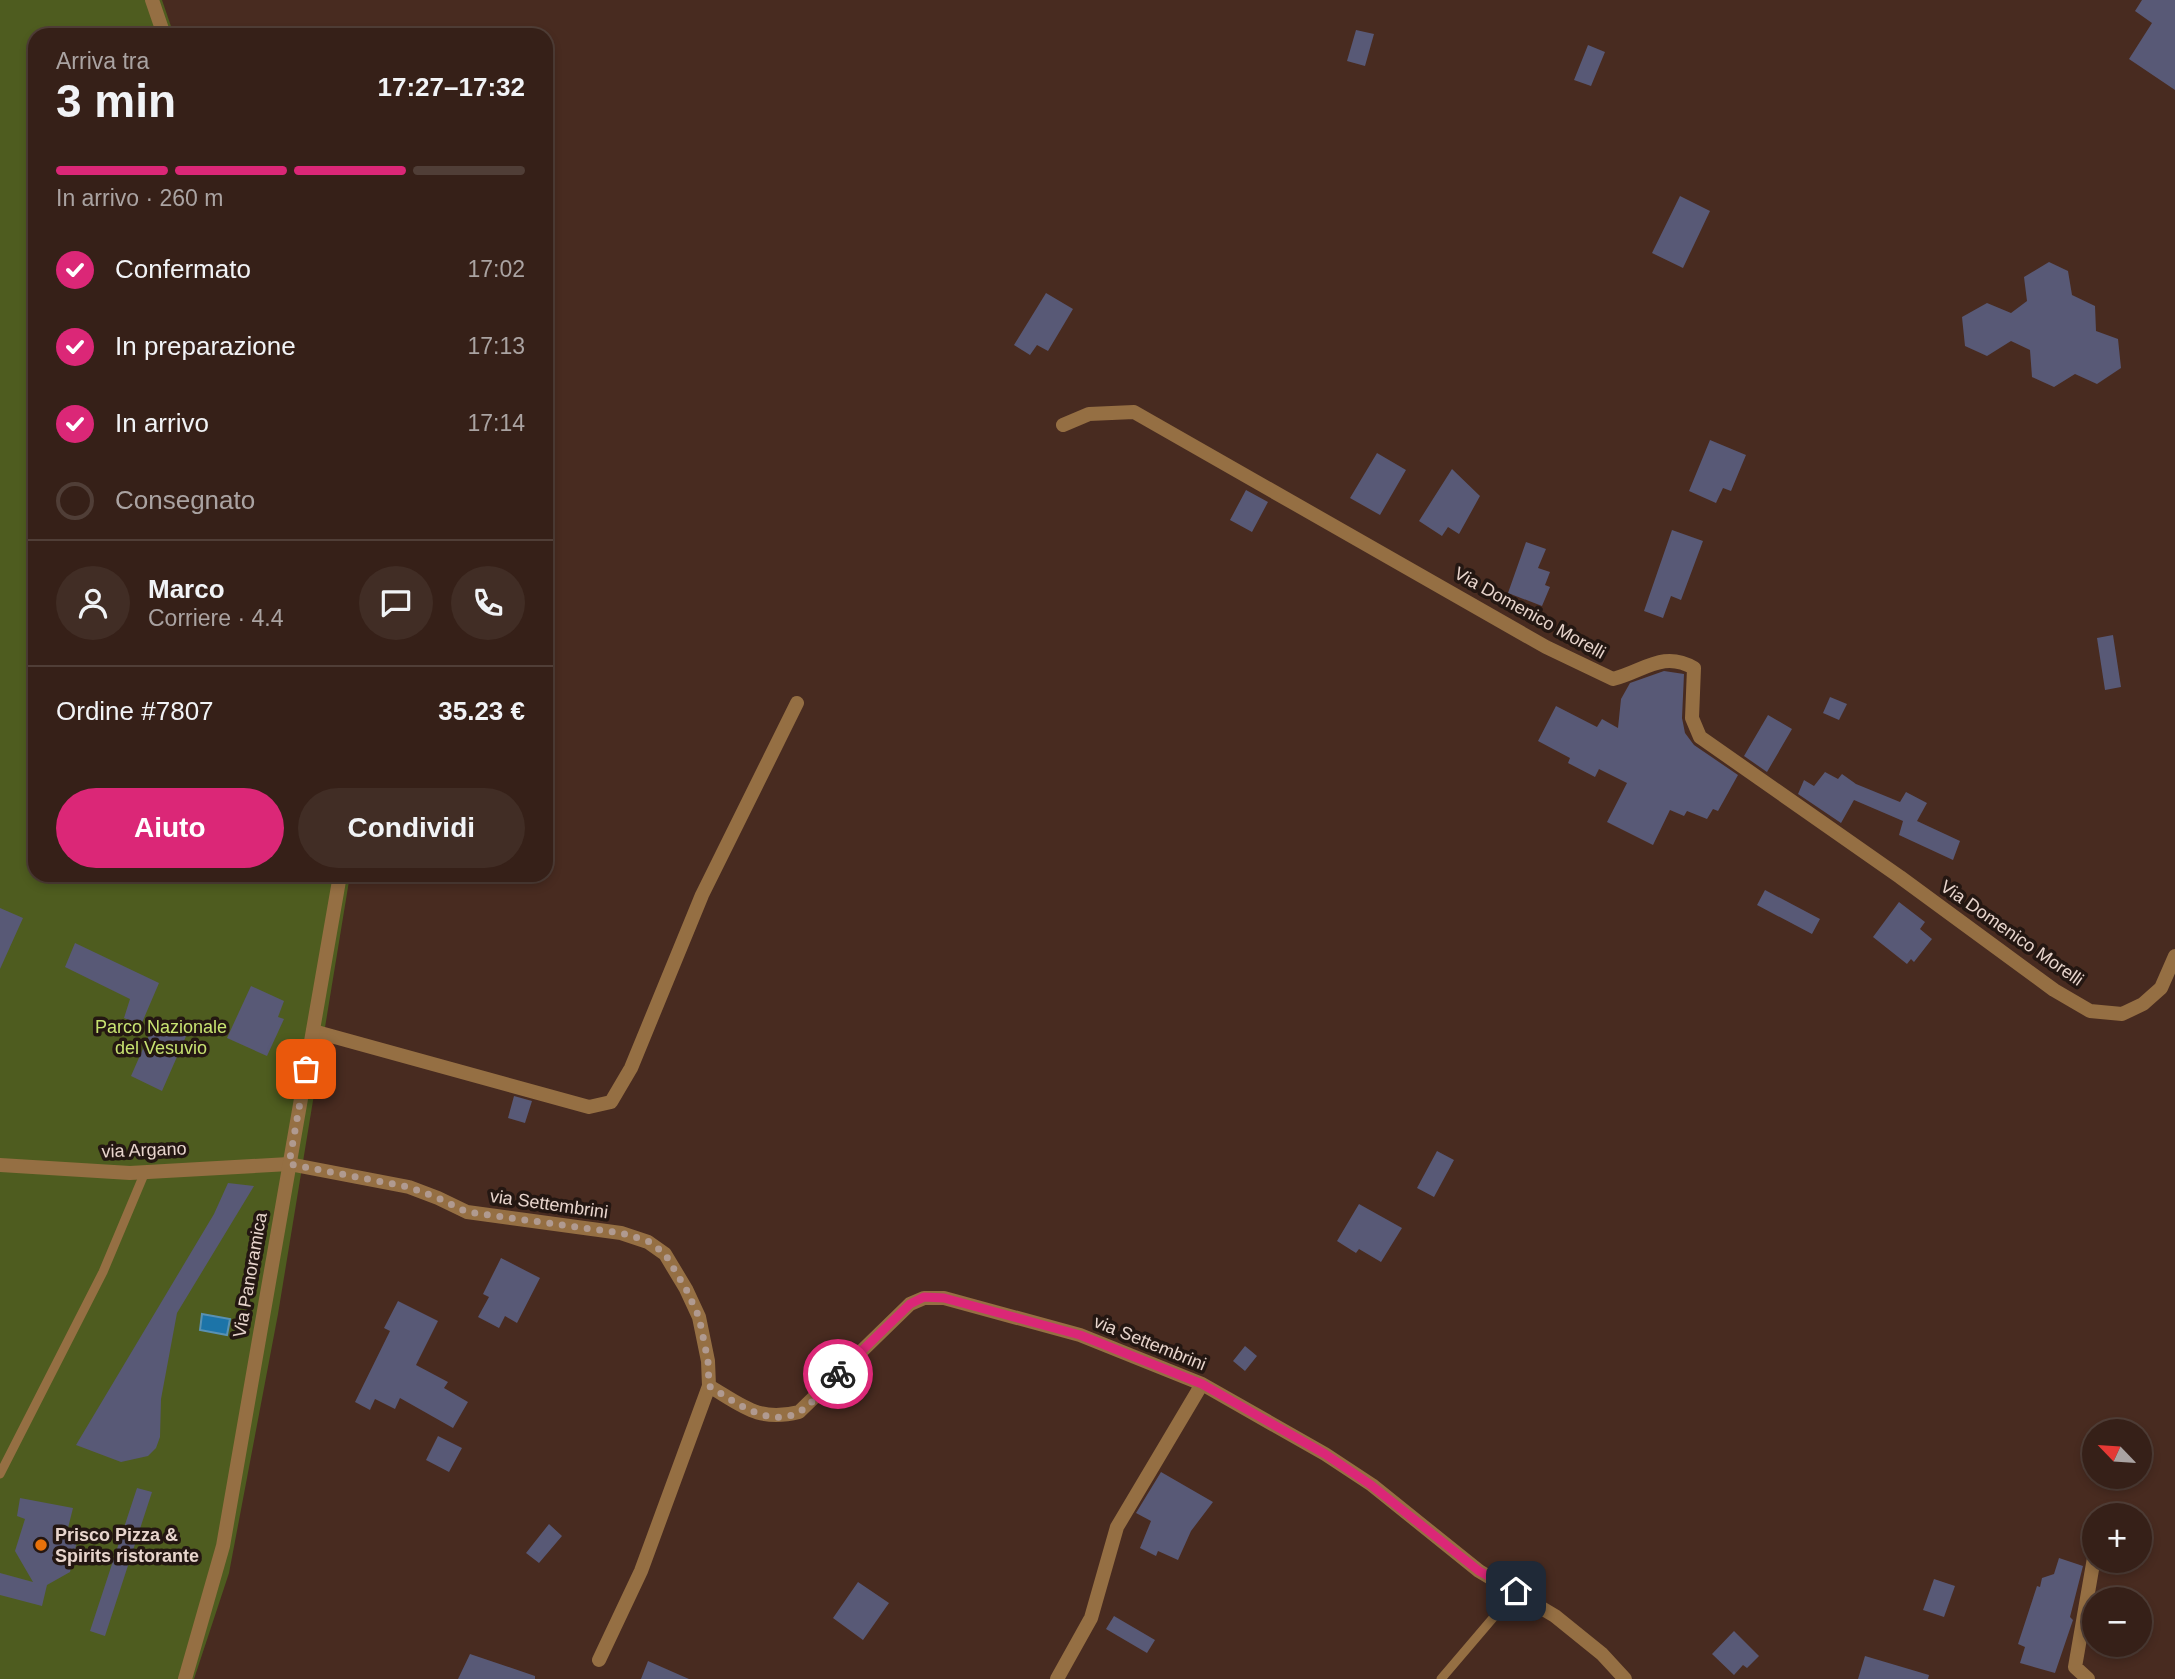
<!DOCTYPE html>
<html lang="it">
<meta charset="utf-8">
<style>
body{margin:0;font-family:Arial,sans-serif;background:#412d25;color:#f1f3f6;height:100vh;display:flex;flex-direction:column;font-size:26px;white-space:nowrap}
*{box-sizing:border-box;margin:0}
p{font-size:23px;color:#aaa3a2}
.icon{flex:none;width:38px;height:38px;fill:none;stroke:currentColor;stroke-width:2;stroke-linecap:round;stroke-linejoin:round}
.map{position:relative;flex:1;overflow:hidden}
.panel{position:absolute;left:28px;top:28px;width:525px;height:854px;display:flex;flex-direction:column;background:#362018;border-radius:21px;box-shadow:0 4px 10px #0003,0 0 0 2px #503e37}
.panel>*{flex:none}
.needle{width:46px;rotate:295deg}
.tools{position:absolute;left:2082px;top:1419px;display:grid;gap:14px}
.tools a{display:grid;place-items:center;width:70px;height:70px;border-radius:50%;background:#362018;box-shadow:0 4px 10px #0003,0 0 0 2px #503e37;font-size:35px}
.pin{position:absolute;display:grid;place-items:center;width:60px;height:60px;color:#fff;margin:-30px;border-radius:14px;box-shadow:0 4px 10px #0006}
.courier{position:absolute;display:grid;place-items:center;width:70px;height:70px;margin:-35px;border:5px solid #db2777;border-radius:50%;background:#fff;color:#222;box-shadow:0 2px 9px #0007}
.summary em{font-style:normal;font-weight:600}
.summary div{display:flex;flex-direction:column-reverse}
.summary{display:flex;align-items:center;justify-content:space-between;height:119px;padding:0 28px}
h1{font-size:46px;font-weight:600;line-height:52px}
.bar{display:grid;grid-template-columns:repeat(4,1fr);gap:10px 7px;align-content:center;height:84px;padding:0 28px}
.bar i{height:9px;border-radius:5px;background:#503e37}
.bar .active{background:#db2777}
.bar p{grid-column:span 4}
.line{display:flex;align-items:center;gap:18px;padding:0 28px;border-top:2px solid #503e37}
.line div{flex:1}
.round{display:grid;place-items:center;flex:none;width:74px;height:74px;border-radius:37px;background:#412d25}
ol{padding:0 28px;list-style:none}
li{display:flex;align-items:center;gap:21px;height:77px}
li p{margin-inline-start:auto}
li .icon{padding:7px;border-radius:50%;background:#db2777;color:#fff;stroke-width:4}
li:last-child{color:#aaa3a2}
li i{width:38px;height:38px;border:4px solid #503e37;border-radius:50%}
.action{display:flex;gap:14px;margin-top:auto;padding:14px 28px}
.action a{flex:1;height:80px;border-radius:42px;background:#db2777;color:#fff;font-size:28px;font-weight:600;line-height:80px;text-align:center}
.action a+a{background:#412d25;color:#f1f3f6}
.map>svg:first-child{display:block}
</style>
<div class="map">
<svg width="2175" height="1679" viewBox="0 0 2175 1679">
<rect width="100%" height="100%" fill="#482b20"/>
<path fill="#4e5c1f" d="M 0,0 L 162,0 L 174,35 L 35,35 L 35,875 L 350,875 L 278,1314 L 229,1573 L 194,1679 L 0,1679 Z"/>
<path fill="#1c74a8" stroke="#5991b3" stroke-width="2" d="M 202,1314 L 230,1319 L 227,1335 L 200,1330 Z"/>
<path fill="#585976" d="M 2142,0 L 2175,0 L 2175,90 L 2129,59 L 2152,23 L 2135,11 Z
M 1356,30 L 1374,34 L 1365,66 L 1347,61 Z
M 1588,45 L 1605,52 L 1591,86 L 1574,80 Z
M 1680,196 L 1710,211 L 1683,268 L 1652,253 Z
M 2049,262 L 2068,271 L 2072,295 L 2095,306 L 2096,331 L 2118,339 L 2121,368 L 2097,384 L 2075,374 L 2054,387 L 2032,377 L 2030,350 L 2011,341 L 1987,356 L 1965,346 L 1962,317 L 1987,303 L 2011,313 L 2027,301 L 2024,277 Z
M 1046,293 L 1073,309 L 1048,351 L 1037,345 L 1030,355 L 1014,345 Z
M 1710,440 L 1746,455 L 1731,491 L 1723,488 L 1716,503 L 1689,491 Z
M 1377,453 L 1406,470 L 1380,515 L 1350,498 Z
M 1452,469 L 1480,496 L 1459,534 L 1448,527 L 1442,536 L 1419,521 Z
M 1246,490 L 1268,502 L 1252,532 L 1230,520 Z
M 1672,530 L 1703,541 L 1681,600 L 1671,596 L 1663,618 L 1644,611 Z
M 1526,542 L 1546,549 L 1538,568 L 1550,572 L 1545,585 L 1550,587 L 1542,606 L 1508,593 Z
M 2113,635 L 2121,687 L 2105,690 L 2097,638 Z
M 1664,671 L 1684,674 L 1682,718 L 1685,733 L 1694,745 L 1738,775 L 1718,811 L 1713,809 L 1707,819 L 1687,811 L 1684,816 L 1670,810 L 1653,845 L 1607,822 L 1627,783 L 1599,769 L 1595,777 L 1568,763 L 1570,758 L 1538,741 L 1556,706 L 1597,727 L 1602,719 L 1618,728 L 1621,699 L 1630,683 Z
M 1830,697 L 1847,704 L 1839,720 L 1823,713 Z
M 1768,715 L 1792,729 L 1767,772 L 1744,756 Z
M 1825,772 L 1838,779 L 1842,774 L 1856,784 L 1900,802 L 1906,792 L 1927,803 L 1917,821 L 1960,841 L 1953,860 L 1899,835 L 1903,821 L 1854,800 L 1841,823 L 1798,794 L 1804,780 L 1814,786 Z
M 1765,890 L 1820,919 L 1812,934 L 1757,905 Z
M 1899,902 L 1925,922 L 1920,929 L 1932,939 L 1914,962 L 1911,959 L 1907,964 L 1873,937 Z
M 0,908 L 23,918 L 0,969 Z
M 75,943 L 159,983 L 141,1025 L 124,1018 L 130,999 L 65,967 Z
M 251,986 L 284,1001 L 278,1017 L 284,1019 L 267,1056 L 227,1038 Z
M 156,1019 L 187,1034 L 162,1091 L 131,1076 Z
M 514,1096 L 532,1101 L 525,1123 L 508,1118 Z
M 1437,1151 L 1454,1160 L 1434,1197 L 1417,1188 Z
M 228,1183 L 254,1186 L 177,1313 L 161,1399 L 160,1437 L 156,1448 L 148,1456 L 121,1462 L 76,1445 L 214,1214 Z
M 1359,1204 L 1402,1228 L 1381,1262 L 1359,1249 L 1356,1253 L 1337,1241 Z
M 501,1258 L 540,1278 L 517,1323 L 505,1316 L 499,1328 L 478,1317 L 489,1297 L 483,1294 Z
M 398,1301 L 438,1321 L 416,1365 L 448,1382 L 444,1388 L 468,1402 L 453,1428 L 400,1398 L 395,1409 L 375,1399 L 370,1410 L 355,1402 L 390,1331 L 384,1328 Z
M 1245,1346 L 1257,1356 L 1245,1371 L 1233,1361 Z
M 438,1436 L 462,1448 L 449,1472 L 426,1460 Z
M 1161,1472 L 1213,1502 L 1191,1531 L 1178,1560 L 1158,1551 L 1156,1556 L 1140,1548 L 1151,1521 L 1136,1513 Z
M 137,1488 L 152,1492 L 105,1636 L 90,1631 Z
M 20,1498 L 73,1508 L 67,1532 L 77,1541 L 70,1572 L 47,1585 L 42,1606 L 0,1595 L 0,1573 L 33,1582 L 15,1551 L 25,1519 L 17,1516 Z
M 549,1524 L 562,1536 L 539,1563 L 526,1553 Z
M 2059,1558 L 2083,1566 L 2070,1617 L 2073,1620 L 2055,1673 L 2020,1663 L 2025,1647 L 2018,1644 L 2037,1586 L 2040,1587 L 2042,1578 L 2054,1574 Z
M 1934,1579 L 1955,1586 L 1944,1617 L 1923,1610 Z
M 858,1582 L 889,1603 L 863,1640 L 833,1618 Z
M 1114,1616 L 1155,1640 L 1147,1653 L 1106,1629 Z
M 1734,1631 L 1759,1656 L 1747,1668 L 1743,1665 L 1734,1675 L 1712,1654 Z
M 470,1654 L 535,1676 L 535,1679 L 458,1679 Z
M 1865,1656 L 1929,1675 L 1928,1679 L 1858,1679 Z
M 648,1661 L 689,1679 L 641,1679 Z"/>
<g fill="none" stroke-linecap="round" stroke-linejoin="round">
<path stroke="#956f43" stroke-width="9" d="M 0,1474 L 103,1272 L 145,1172
M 1441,1679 L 1516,1591"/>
<path stroke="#956f43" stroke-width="14" d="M 1063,425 L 1089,414 L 1134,412 L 1546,647 L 1613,679 C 1644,671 1663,650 1694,668 L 1692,718 L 1700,737 L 1900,877 L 2054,990 L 2090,1011 L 2122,1014 L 2143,1004 L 2161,988 L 2175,956
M 313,1031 L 589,1107 L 611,1102 L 631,1068 L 702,895 L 797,703
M 0,1165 L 130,1173 L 289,1164 L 409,1187 L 438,1198 L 467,1212 L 621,1233 L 648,1242 L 665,1254 L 686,1289 L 699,1317 L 708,1361 L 709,1386 L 641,1571 L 599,1660
M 709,1386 C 743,1406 758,1422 799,1412 L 910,1304 L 924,1298 L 944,1298 L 1080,1335 L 1202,1384 L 1325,1454 L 1372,1485 L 1479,1571 L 1555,1616 L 1602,1654 L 1625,1679
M 1057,1679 L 1091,1618 L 1117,1527 L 1202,1384
M 2088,1679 L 2075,1667 L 2094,1558"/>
<path stroke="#956f43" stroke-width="14" d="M 152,0 L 164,35
M 185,1679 L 223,1546 L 340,875"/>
</g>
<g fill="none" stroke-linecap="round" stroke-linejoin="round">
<path stroke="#b09a90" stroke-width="7" stroke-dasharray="0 12.6" d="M 306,1069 L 289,1164 L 409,1187 L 438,1198 L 467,1212 L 621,1233 L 648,1241 L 665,1254 L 686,1289 L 699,1317 L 708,1361 L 709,1386 C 734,1401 769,1429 799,1412 C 813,1404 827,1385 838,1374"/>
<path stroke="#db2777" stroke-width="9" d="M 838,1374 L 910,1304 L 924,1297 L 944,1298 L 1080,1335 L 1202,1384 L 1325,1454 L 1371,1485 L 1479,1571 L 1516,1591"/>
</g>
<circle fill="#e8710a" stroke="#241712" stroke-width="2.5" cx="41" cy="1545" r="7"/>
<g text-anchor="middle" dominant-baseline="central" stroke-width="7" stroke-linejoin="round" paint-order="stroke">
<g font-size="18" fill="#e8d5cd" stroke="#241712">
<text transform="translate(1530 613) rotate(29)">Via Domenico Morelli</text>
<text transform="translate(2012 933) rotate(35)">Via Domenico Morelli</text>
<text transform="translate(144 1150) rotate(-2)">via Argano</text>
<text transform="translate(549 1204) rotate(8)">via Settembrini</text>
<text transform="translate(250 1275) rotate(-80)">Via Panoramica</text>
<text transform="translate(1150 1343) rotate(22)">via Settembrini</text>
</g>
<g font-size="18" fill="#c8e371" stroke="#241712">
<text x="161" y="1027">Parco Nazionale<tspan x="161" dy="21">del Vesuvio</tspan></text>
</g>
<g font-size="18" font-weight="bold" fill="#e8d5cd" stroke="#241712" text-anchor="start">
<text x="55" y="1535">Prisco Pizza &amp;<tspan x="55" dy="21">Spirits ristorante</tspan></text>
</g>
</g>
</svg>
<div class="tools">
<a><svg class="needle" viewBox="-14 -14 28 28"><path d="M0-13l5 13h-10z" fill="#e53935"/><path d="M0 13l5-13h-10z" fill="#aaa3a2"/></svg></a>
<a>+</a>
<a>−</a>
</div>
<div class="pin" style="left:306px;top:1069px;background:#ea580c"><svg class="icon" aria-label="bag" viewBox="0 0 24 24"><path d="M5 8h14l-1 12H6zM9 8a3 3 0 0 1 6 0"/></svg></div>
<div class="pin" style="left:1516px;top:1591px;background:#1f2937"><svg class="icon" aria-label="home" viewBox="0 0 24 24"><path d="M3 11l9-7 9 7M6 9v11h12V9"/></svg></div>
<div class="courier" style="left:838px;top:1374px"><svg class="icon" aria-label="bike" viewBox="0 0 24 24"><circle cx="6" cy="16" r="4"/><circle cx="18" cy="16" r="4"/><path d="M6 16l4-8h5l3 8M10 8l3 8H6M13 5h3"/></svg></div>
<section class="panel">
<div class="summary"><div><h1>3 min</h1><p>Arriva tra</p></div><em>17:27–17:32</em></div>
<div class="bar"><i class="active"></i><i class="active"></i><i class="active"></i><i></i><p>In arrivo · 260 m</p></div>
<ol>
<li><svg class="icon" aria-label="check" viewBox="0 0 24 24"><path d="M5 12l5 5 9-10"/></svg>Confermato<p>17:02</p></li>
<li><svg class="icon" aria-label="check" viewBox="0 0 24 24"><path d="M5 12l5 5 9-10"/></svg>In preparazione<p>17:13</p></li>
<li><svg class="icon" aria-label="check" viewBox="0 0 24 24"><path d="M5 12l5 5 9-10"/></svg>In arrivo<p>17:14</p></li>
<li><i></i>Consegnato</li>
</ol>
<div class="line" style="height:126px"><a class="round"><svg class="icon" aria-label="person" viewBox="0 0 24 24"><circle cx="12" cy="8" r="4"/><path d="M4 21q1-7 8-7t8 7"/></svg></a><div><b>Marco</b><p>Corriere · 4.4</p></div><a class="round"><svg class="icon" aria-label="chat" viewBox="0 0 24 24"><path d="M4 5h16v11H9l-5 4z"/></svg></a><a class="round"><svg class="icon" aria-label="phone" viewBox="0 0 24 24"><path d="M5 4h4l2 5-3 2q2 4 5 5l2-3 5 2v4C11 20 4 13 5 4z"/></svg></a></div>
<div class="line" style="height:91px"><div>Ordine #7807</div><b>35.23 €</b></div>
<div class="action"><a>Aiuto</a><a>Condividi</a></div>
</section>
</div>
